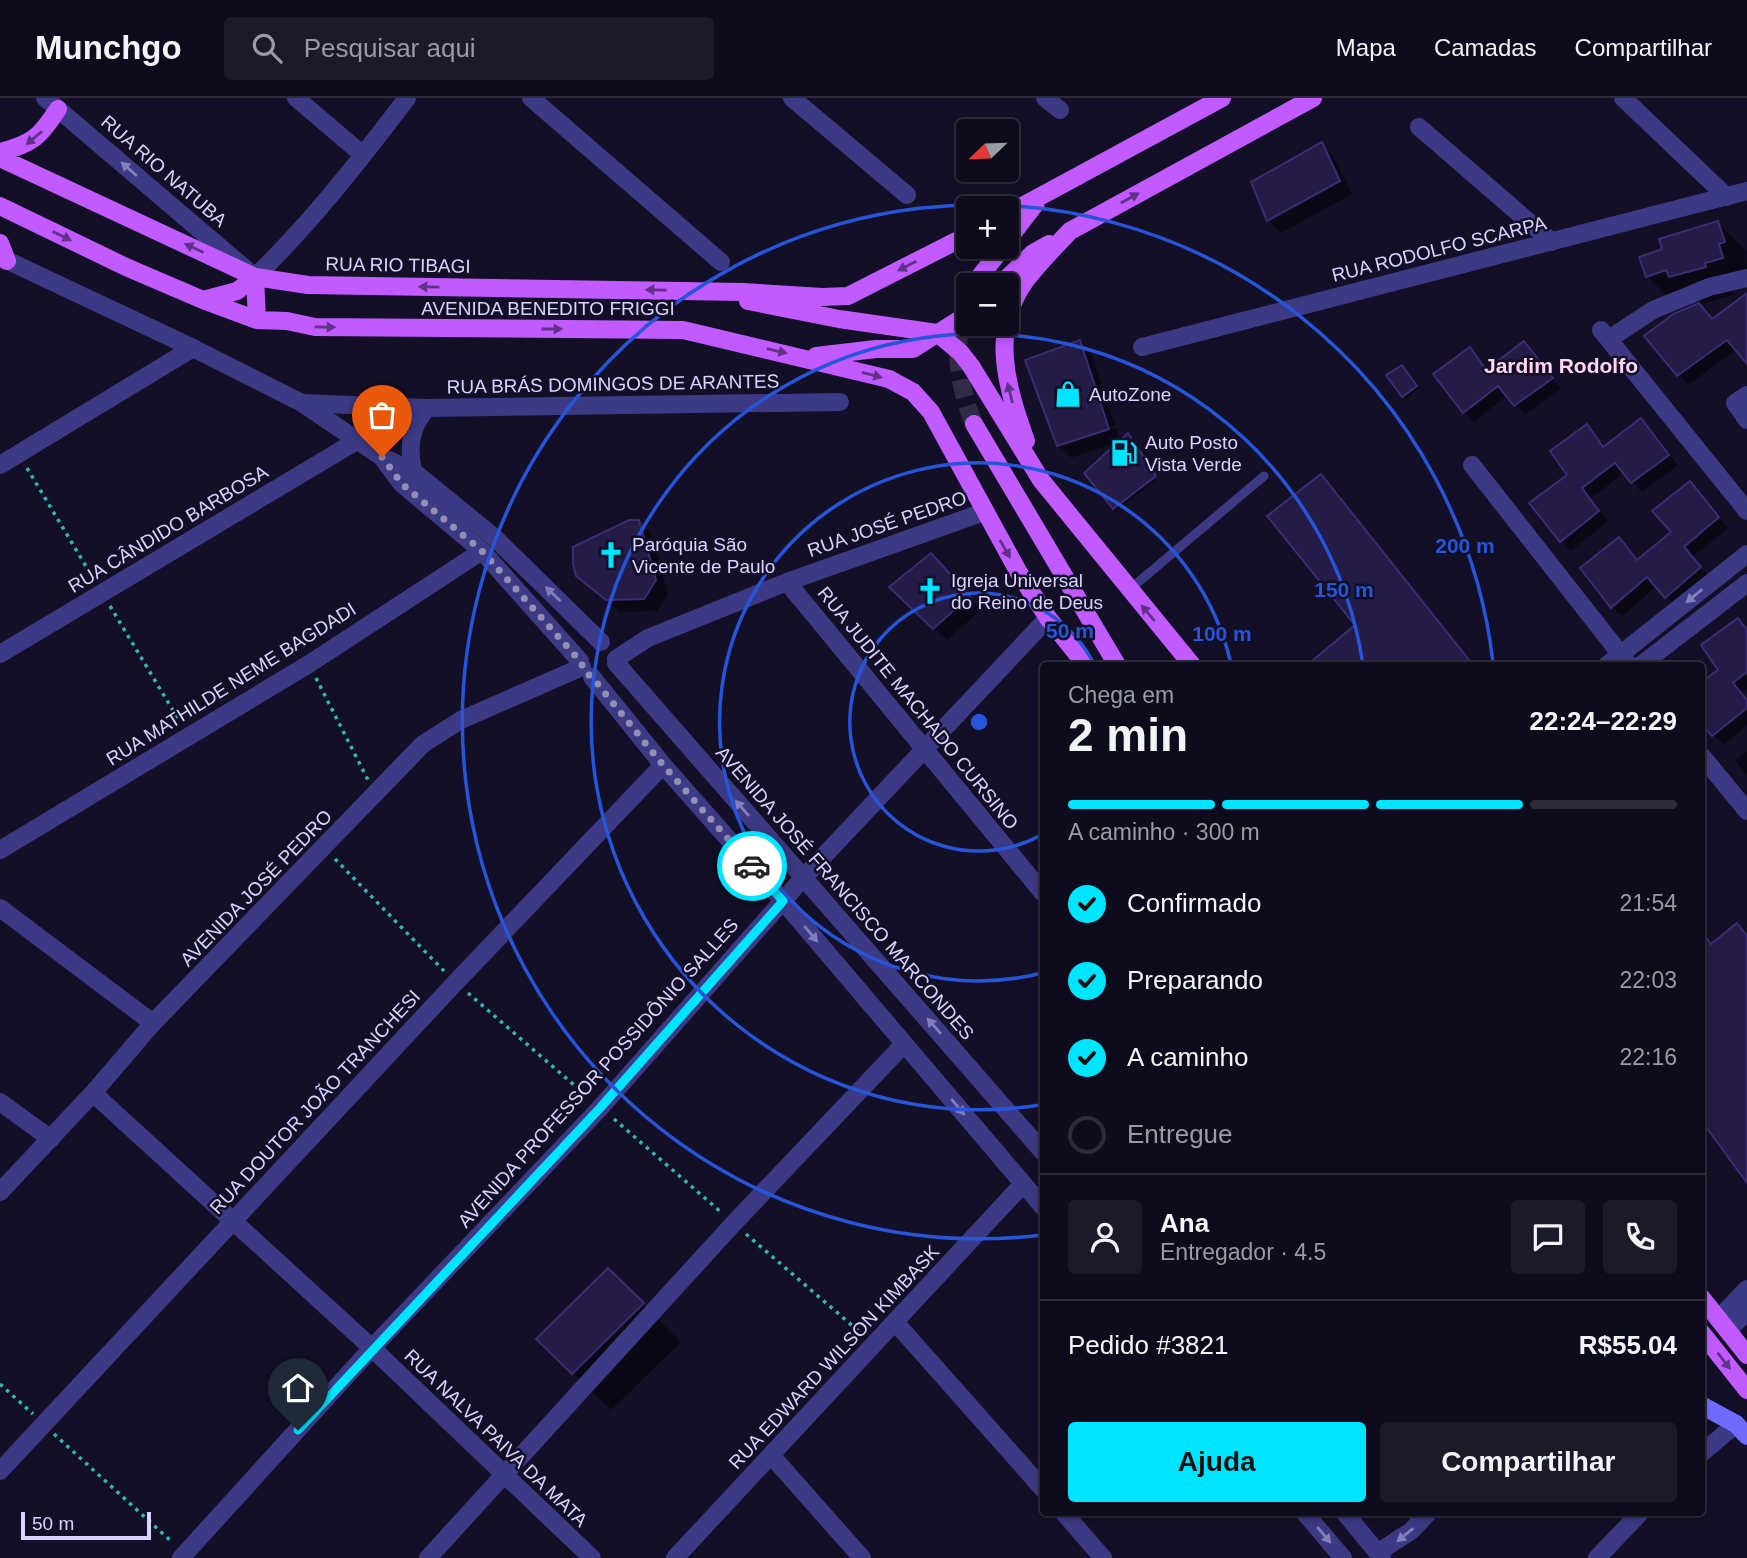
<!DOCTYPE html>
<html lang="pt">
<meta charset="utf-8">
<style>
body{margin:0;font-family:Helvetica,sans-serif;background:#1c1929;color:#f1f3f6;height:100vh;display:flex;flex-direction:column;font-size:26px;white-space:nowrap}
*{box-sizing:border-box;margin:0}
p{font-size:23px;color:#9b9ba3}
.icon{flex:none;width:38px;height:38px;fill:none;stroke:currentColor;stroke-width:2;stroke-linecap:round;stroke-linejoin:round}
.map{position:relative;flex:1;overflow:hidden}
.sheet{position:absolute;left:1040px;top:564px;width:665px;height:854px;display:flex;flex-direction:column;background:#0e0b1c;border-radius:7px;box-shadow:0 4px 10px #0003,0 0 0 2px #2e2b3b}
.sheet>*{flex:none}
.needle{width:46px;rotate:247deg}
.buttons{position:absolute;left:956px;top:21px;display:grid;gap:14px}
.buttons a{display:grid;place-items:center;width:63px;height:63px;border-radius:7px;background:#0e0b1c;box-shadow:0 4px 10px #0003,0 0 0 2px #2e2b3b;font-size:35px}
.scale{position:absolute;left:21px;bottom:18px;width:130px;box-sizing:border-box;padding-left:7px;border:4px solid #d9d4ff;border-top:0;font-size:19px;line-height:24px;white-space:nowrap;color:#d9d4ff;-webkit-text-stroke:5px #130f26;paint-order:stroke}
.pin{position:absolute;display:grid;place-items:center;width:60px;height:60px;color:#fff;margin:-72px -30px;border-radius:50% 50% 50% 0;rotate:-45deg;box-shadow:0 0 7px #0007}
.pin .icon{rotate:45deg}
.courier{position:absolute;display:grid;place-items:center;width:70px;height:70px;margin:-35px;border:5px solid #00e5ff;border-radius:50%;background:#fff;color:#222;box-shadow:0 2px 9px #0007}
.headline em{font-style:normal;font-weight:600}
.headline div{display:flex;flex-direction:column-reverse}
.headline{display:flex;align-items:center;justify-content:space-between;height:119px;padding:0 28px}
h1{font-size:46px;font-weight:600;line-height:52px}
.bar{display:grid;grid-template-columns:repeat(4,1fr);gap:10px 7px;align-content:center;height:84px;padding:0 28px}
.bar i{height:9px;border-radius:5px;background:#2e2b3b}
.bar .active{background:#00e5ff}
.bar p{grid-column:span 4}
.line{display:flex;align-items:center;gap:18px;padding:0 28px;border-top:2px solid #2e2b3b}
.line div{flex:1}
.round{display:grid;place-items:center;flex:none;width:74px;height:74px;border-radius:7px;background:#1c1929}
ol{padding:0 28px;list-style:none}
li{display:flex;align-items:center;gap:21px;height:77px}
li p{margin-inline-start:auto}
li .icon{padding:7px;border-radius:50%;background:#00e5ff;color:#111;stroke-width:4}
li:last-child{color:#9b9ba3}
li i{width:38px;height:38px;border:4px solid #2e2b3b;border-radius:50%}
.cta{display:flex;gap:14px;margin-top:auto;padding:14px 28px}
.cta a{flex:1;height:80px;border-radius:7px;background:#00e5ff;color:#111;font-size:28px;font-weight:600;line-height:80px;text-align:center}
.cta a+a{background:#1c1929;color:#f1f3f6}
header{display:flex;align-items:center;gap:42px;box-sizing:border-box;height:98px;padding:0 35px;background:#0e0b1c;border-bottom:2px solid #2e2b3b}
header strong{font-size:33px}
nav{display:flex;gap:38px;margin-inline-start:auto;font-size:24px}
.search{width:490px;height:63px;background:#1c1929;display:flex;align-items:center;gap:18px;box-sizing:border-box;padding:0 24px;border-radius:7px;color:#9b9ba3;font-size:26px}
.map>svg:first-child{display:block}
</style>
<header>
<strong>Munchgo</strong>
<div class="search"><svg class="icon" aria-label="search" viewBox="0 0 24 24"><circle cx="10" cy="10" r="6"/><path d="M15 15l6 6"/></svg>Pesquisar aqui</div>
<nav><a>Mapa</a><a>Camadas</a><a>Compartilhar</a></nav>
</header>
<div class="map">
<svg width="1747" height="1460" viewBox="0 0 1747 1460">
<rect width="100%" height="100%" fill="#130f26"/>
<path fill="#0007" d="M 1322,47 L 1334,59 L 1352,96 L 1281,135 L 1268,122 L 1253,85 Z
M 1718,125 L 1746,153 L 1747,189 L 1732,193 L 1733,197 L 1699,207 L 1692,200 L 1675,206 L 1647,178 L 1664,152 Z
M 1747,197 L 1747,263 L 1737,251 L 1688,287 L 1647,238 L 1713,222 Z
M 1079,244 L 1092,257 L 1115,327 L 1063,344 L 1063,348 L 1116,330 L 1121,343 L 1071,360 L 1058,347 Z
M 1524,245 L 1561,290 L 1525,317 L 1508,297 L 1474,324 L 1464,314 L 1470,251 L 1488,273 Z
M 1405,271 L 1418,291 L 1406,300 L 1403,298 Z
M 1641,322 L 1678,367 L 1642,394 L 1625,374 L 1590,401 L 1608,423 L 1571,453 L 1531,405 L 1569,378 L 1587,328 L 1605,350 Z
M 1130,340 L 1157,381 L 1116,412 L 1086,375 Z
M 1321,378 L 1332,388 L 1473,567 L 1310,567 L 1358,528 Z
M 1699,395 L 1728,430 L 1692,459 L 1709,479 L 1676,508 L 1657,488 L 1622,518 L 1612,509 L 1619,442 L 1638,463 L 1673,435 Z
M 639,424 L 652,437 L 668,496 L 657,513 L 620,514 L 578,477 Z
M 944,470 L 981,512 L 947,542 L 892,489 Z
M 1738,522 L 1747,531 L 1747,591 L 1742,595 L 1747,602 L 1747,627 L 1723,647 L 1701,622 L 1701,586 L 1721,572 Z
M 1747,653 L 1747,677 L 1735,662 Z
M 608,1172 L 681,1244 L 611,1312 L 539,1241 Z"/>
<path fill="#241b47" stroke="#3b2d73" stroke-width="2" d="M 1322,44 L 1340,83 L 1267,123 L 1251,84 Z
M 1718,123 L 1725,144 L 1719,146 L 1723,160 L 1705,165 L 1706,169 L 1669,179 L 1666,172 L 1646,179 L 1639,159 L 1662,151 L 1659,141 Z
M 1747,195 L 1747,266 L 1727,242 L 1677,278 L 1644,238 L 1673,216 L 1699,205 L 1712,221 Z
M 1080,242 L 1109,331 L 1057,348 L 1025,262 Z
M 1524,243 L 1553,280 L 1514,308 L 1498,288 L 1463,315 L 1433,276 L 1470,249 L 1486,272 Z
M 1402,267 L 1417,288 L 1402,299 L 1386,277 Z
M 1641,320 L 1669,357 L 1631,385 L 1615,365 L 1582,390 L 1599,413 L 1560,444 L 1529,405 L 1567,377 L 1550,353 L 1587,326 L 1603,349 Z
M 1128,335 L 1156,378 L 1113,411 L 1084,375 Z
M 1321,376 L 1473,567 L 1307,567 L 1355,527 L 1267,418 Z
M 1690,383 L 1719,419 L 1684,449 L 1701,469 L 1665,500 L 1647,479 L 1611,510 L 1580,470 L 1619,439 L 1637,462 L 1671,434 L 1652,413 Z
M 629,422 L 639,422 L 656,482 L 644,501 L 606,502 L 576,478 L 573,466 L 573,449 Z
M 931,455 L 970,498 L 933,531 L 889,489 Z
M 1738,520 L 1747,532 L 1747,574 L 1733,585 L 1747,602 L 1747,610 L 1712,638 L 1701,624 L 1701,584 L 1718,572 L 1701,547 Z
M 1737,825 L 1747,838 L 1747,1085 L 1701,1022 L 1701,832 L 1711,846 Z
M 608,1170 L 644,1205 L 572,1276 L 536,1241 Z"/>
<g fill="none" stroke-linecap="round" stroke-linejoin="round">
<path stroke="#312d47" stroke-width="18" stroke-dasharray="18 9" stroke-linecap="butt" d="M 968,202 C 951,242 958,287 974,326"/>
<path stroke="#2fb8b0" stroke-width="3.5" stroke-dasharray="3.5 5" stroke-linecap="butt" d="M 27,370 L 93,480
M 110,508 L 180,624
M 316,580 L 368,682
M 335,761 L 444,873
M 468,895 L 589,1000
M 614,1021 L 722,1115
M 746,1136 L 862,1236
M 0,1286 L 33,1316
M 54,1336 L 172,1444"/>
<path stroke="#3d3a85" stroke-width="9" d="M 1129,492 L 1264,378"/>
<path stroke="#3d3a85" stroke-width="18" d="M 45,0 L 255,179 C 311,125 360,62 407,0
M 296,0 L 363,57
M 531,0 L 721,164
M 792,0 L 907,97
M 1045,0 L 1060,12
M 1623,0 L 1727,99
M 1419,29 L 1552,144
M 1601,232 L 1747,413
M 1609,241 L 1653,212 L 1709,189 L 1747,180
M 1142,249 L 1747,93
M 1747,297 L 1735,305 L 1747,322
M 302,305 L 427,310 L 840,304
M 0,367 L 193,250
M 1472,367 L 1629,567
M 413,373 C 408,349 410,330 427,310
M 787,484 L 1043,795
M 0,556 L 358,342
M 1607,567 L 1747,456
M 1641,567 L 1747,485
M 1701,657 L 1747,713
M 0,752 L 309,566 L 482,453
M 0,810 L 153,925
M 93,995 L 372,1250 L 592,1460
M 0,1004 L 51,1041
M 0,1094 L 93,995 L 153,925 L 423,646 L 461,622 L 582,569
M 1718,1221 L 1747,1191
M 895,1224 L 1043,1391
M 1728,1233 L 1747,1213
M 1701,1356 L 1736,1326
M 771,1357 L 862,1460
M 0,1373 L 455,885 L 663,667
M 1063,1414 L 1103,1460
M 1377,1455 L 1411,1433 L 1429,1414
M 181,1460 L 372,1250 L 600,1010 L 803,780 L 1048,520
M 428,1460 L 734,1125 L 904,946
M 675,1460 L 1023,1086
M 1597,1460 L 1641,1414"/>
<path stroke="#3d3a85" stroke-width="18" d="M 0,159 L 193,250 L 302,305 L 382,359 L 413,373 L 494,439 L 601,544
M 384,362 L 402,386 L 482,453 L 580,563
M 616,561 L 648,540 L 787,484 L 984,414
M 616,565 L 1043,1054
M 592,579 L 663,667 L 783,803 L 1043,1109
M 1304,1414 L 1343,1460
M 1344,1414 L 1382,1460"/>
<path stroke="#6f6bff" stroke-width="18" d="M 1701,1307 L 1736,1326 L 1747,1338"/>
<path stroke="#c25bff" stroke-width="18" d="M 0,54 C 32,46 40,39 58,11
M 0,60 L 255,179 L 308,187 L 743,194 L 822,199 L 848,198 L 968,137
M 0,108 L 126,169 L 203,202 L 257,222 L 287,223 L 315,229 L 683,232 L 889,281 L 913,294 L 931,314 L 1019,475 L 1048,520 L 1086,567
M 1006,117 L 1222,0
M 1006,144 L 1036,105
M 0,145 L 7,163
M 255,179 L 257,222
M 977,182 L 1003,149
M 1000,187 L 1033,155 L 1049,146
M 203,202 L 237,193 L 255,179
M 748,203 L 839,221 L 937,235 L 960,254 L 971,268 L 1041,382 L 1192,567
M 816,258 L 876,251 L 913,251 L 968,216
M 974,326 L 1117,567
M 1026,343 C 1007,290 989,232 1026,182 C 1039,165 1055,149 1070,133 L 1313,0
M 1701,1199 L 1747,1257
M 1701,1234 L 1747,1292"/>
</g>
<defs><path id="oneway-solid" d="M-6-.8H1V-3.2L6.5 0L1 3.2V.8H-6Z" transform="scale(1.75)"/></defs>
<g fill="#623188">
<use href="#oneway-solid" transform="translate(34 40) rotate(140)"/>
<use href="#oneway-solid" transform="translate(1130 100) rotate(-29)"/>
<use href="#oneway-solid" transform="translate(62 138) rotate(26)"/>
<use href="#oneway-solid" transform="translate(194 150) rotate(-155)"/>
<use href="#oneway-solid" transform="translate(907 168) rotate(153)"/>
<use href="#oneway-solid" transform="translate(429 189) rotate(-179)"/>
<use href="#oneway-solid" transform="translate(656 192) rotate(-179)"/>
<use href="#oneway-solid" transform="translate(325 229) rotate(1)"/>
<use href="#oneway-solid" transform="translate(552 231)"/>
<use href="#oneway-solid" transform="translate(777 253) rotate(13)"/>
<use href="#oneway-solid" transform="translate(872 277) rotate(14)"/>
<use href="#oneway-solid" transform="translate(1010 295) rotate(-104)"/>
<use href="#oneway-solid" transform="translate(1005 451) rotate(60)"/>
<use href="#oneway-solid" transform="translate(1148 515) rotate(-130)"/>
<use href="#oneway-solid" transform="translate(1724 1263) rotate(52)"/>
</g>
<g fill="#837fbc">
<use href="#oneway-solid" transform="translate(129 71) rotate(-139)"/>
<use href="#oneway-solid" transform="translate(553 496) rotate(-136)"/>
<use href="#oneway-solid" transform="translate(1694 498) rotate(141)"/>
<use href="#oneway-solid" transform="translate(742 710) rotate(-131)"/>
<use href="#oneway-solid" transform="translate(811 836) rotate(50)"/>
<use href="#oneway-solid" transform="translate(934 928) rotate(-131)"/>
<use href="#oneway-solid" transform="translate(958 1009) rotate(50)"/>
<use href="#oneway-solid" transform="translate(1324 1437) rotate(50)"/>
<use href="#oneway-solid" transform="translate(1405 1437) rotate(141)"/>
</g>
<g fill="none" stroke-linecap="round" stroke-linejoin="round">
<path stroke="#948fb3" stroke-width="7" stroke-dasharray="0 12.6" d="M 382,359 L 402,386 L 482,453 L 580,563 L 586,575 L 592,579 L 663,667 L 752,768"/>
<path stroke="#00e5ff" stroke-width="9" d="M 298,1332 L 600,1010 L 783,803 L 752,768"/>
</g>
<g fill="none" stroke="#2655da" stroke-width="3.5">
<path d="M1043 736A129 129 0 1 1 1094 566"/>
<path d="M1042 875A259 259 0 1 1 1231 566"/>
<path d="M1040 1007A388 388 0 1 1 1363 567"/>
<path d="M1042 1137A517 517 0 1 1 1493 565"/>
</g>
<defs>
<symbol id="shop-bare" viewBox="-9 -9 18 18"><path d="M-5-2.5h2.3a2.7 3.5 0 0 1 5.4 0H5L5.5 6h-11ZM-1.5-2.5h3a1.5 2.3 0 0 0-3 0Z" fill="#00e5ff" stroke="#130f26" stroke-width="2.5" paint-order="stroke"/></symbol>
<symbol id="fuel-bare" viewBox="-9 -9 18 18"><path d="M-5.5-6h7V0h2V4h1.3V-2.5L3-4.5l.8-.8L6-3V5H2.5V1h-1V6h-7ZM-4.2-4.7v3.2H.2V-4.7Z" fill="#00e5ff" stroke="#130f26" stroke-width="2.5" paint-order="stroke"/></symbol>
<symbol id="church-bare" viewBox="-9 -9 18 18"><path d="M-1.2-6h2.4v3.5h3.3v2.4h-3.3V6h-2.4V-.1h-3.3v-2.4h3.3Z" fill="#00e5ff" stroke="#130f26" stroke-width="2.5" paint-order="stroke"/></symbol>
</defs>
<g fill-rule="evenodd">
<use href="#shop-bare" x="1049" y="277" width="38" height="38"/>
<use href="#fuel-bare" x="1105" y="336" width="38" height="38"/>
<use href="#church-bare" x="592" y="438" width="38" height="38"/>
<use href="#church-bare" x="911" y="474" width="38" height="38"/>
</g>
<g text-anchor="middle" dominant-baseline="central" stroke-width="5" stroke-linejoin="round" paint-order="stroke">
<g font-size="19" fill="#d9d4ff" stroke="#130f26">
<text transform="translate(164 73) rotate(41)">RUA RIO NATUBA</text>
<text transform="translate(1439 151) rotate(-14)">RUA RODOLFO SCARPA</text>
<text transform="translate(398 167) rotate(1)">RUA RIO TIBAGI</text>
<text x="548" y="210">AVENIDA BENEDITO FRIGGI</text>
<text transform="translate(613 286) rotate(-1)">RUA BRÁS DOMINGOS DE ARANTES</text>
<text transform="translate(887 426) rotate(-19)">RUA JOSÉ PEDRO</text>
<text transform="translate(168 431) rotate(-31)">RUA CÂNDIDO BARBOSA</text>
<text transform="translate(231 586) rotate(-32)">RUA MATHILDE NEME BAGDADI</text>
<text transform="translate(918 610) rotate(51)">RUA JUDITE MACHADO CURSINO</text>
<text transform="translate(256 790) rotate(-46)">AVENIDA JOSÉ PEDRO</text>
<text transform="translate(845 795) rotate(49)">AVENIDA JOSÉ FRANCISCO MARCONDES</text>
<text transform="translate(598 975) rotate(-48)">AVENIDA PROFESSOR POSSIDÔNIO SALLES</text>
<text transform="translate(315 1004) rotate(-47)">RUA DOUTOR JOÃO TRANCHESI</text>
<text transform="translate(834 1259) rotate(-47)">RUA EDWARD WILSON KIMBASK</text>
<text transform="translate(496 1340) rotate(44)">RUA NALVA PAIVA DA MATA</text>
</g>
<g font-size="19" fill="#d9d4ff" stroke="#130f26" text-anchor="start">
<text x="1089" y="296">AutoZone</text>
<text x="1145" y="344">Auto Posto<tspan x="1145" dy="22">Vista Verde</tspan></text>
<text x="632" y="446">Paróquia São<tspan x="632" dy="22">Vicente de Paulo</tspan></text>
<text x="951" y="482">Igreja Universal<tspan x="951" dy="22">do Reino de Deus</tspan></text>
</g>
<g font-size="21" font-weight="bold" fill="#ffd6f0" stroke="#130f26">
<text x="1561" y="267">Jardim Rodolfo</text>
</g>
</g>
<circle cx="979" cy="624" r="10" fill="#2655da" stroke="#130f26" stroke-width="3.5"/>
<g font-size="21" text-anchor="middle" font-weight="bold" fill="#2655da" stroke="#130f26" stroke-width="5" stroke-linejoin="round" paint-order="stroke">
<text x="1465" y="455">200 m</text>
<text x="1344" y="499">150 m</text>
<text x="1070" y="540">50 m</text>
<text x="1222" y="543">100 m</text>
</g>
</svg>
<div class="buttons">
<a><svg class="needle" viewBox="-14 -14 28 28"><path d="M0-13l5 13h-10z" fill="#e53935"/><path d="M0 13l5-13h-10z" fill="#9b9ba3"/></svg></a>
<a>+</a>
<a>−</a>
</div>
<div class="scale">50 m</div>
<div class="pin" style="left:382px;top:359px;background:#ea580c"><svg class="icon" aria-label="bag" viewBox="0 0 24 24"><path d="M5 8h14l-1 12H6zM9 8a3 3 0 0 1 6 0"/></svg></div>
<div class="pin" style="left:298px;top:1332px;background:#1f2937"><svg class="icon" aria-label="home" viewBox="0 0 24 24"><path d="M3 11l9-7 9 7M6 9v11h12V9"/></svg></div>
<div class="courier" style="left:752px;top:768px"><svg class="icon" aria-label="car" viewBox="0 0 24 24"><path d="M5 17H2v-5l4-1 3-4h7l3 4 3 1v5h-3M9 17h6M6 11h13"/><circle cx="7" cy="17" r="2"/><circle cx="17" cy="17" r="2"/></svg></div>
<section class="sheet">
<div class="headline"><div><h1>2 min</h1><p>Chega em</p></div><em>22:24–22:29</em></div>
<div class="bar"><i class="active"></i><i class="active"></i><i class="active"></i><i></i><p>A caminho · 300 m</p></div>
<ol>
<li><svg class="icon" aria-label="check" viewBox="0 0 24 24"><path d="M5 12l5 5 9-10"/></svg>Confirmado<p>21:54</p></li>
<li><svg class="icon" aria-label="check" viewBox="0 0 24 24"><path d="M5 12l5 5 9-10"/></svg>Preparando<p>22:03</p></li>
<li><svg class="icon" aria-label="check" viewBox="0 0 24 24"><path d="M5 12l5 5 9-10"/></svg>A caminho<p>22:16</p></li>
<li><i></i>Entregue</li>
</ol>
<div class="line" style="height:126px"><a class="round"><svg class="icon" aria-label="person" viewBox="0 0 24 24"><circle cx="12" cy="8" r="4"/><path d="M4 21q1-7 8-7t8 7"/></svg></a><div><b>Ana</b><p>Entregador · 4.5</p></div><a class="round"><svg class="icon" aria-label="chat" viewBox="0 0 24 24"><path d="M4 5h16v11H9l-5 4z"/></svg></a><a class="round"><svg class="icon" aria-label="phone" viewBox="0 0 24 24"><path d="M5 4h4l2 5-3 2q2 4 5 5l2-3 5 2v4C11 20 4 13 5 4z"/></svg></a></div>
<div class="line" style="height:91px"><div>Pedido #3821</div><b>R$55.04</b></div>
<div class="cta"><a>Ajuda</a><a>Compartilhar</a></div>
</section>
</div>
